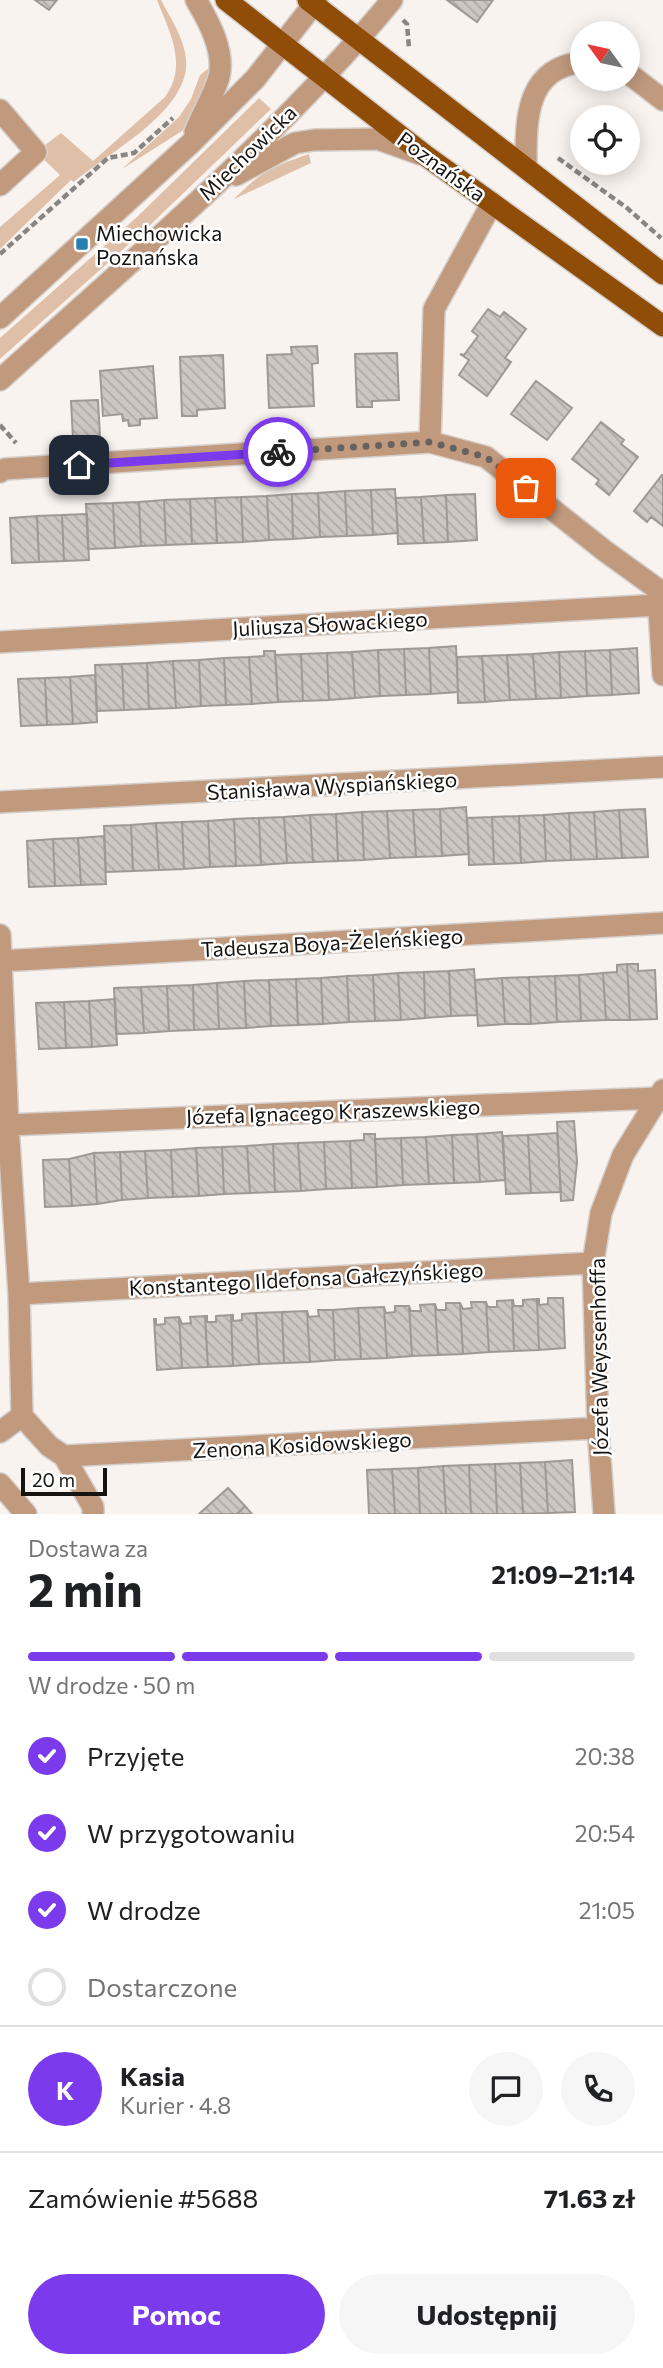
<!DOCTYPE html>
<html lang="pl">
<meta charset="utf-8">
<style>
body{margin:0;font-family:Commissioner,sans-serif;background:#f6f6f6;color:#202124;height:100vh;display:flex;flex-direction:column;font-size:26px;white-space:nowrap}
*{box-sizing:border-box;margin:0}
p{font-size:23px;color:#757577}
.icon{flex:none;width:38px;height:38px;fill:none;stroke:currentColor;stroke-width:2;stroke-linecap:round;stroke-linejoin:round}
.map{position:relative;height:1514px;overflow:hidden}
.details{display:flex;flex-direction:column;background:#fff;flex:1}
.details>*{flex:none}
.needle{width:46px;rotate:303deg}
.fabs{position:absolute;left:570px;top:21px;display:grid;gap:14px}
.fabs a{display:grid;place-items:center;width:70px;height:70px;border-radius:50%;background:#fff;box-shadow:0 4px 18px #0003;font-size:35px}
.scale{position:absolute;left:21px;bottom:18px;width:86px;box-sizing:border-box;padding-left:7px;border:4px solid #161412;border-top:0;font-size:19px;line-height:24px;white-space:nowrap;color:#161412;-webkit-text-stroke:5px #fff;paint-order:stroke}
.pin{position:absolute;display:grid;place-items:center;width:60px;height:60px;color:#fff;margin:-30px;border-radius:14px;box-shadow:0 4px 10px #0006}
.courier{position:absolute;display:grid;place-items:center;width:70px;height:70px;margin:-35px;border:5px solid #7c3aed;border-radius:50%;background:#fff;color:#222;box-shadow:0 2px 9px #0007}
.headline em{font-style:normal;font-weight:700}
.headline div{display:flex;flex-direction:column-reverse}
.headline{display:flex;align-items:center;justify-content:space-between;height:119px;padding:0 28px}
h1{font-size:46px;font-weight:700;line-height:52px}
.bar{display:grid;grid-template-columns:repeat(4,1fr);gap:10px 7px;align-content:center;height:84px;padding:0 28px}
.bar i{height:9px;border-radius:5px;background:#e0e0e0}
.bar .on{background:#7c3aed}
.bar p{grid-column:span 4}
.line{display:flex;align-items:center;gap:18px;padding:0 28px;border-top:2px solid #e0e0e0}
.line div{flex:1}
.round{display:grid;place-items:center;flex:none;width:74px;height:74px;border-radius:37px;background:#f6f6f6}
ol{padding:0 28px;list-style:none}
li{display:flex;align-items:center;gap:21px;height:77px}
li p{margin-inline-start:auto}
li .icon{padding:7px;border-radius:50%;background:#7c3aed;color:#fff;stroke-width:4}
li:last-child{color:#757577}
li i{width:38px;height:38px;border:4px solid #e0e0e0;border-radius:50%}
.primary-button{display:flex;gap:14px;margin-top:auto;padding:14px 28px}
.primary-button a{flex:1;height:80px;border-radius:42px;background:#7c3aed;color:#fff;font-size:28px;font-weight:700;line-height:80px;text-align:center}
.primary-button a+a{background:#f6f6f6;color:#202124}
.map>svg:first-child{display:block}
</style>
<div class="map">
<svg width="663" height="1514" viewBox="0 0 663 1514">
<defs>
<pattern id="building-back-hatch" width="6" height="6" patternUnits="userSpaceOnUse" patternTransform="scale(1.75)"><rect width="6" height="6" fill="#cdc7c3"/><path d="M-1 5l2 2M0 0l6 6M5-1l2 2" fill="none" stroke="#afaaa6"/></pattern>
</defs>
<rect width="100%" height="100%" fill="#f9f3ef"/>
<path fill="#e0bfa8" d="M 157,0 L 161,0 C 171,19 184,38 186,59 C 191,111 107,153 74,182 L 71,180 L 0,249 L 0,227 L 60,175 L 36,152 L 61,133 L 93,161 L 165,97 C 188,65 170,33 157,0 Z
M 209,68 L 209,81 L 189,122 L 182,131 L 122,169 L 179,117 L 191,99 L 200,75 Z
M 259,98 L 271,109 L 147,228 L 0,359 L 0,338 L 137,217 Z
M 309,154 L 311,163 L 234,199 C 262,171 272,167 309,154 Z"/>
<path fill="url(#building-back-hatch)" stroke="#9e9995" stroke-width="2" d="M 35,0 L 57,0 L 49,10 Z
M 447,0 L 493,0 L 477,22 Z
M 488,309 L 500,317 L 504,312 L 526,329 L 505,358 L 511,362 L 487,396 L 459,375 L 469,360 L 460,354 L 464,355 L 478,336 L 472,331 Z
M 317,346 L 318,363 L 312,364 L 314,406 L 269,408 L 267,355 L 292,354 L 291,347 Z
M 397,353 L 399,400 L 372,401 L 372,407 L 357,407 L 355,354 Z
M 223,355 L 225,408 L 197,410 L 197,416 L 182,416 L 180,357 Z
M 153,366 L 157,418 L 140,419 L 140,425 L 129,426 L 128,420 L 123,421 L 122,414 L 103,416 L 100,371 Z
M 536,381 L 572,408 L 547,440 L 511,414 Z
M 98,400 L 100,437 L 73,439 L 71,401 Z
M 601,422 L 624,440 L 621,444 L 638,457 L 609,495 L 596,484 L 599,480 L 572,459 Z
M 662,475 L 663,475 L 663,526 L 651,517 L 647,522 L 634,511 Z
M 395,489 L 398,533 L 373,535 L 371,490 Z
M 371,490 L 373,535 L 347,536 L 345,491 Z
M 345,491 L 347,536 L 320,537 L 318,493 Z
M 318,493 L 320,537 L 293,539 L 292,494 Z
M 292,494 L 293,539 L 269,540 L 267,496 Z
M 475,494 L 477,540 L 448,542 L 446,495 Z
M 446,495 L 448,542 L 424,543 L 421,497 Z
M 267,496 L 269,540 L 243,542 L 241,497 Z
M 241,497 L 243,542 L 217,543 L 215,498 Z
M 421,497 L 424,543 L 398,544 L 396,498 Z
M 215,498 L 217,543 L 192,544 L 190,499 Z
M 190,499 L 192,544 L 166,545 L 164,500 Z
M 164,500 L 166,545 L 141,546 L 139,502 Z
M 139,502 L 141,546 L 115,548 L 113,503 Z
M 113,503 L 115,548 L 88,549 L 86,504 Z
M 87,514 L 89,560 L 64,561 L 62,515 Z
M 62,515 L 64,561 L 39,562 L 37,516 Z
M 37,516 L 39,562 L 12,563 L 10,518 Z
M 456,646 L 458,692 L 431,694 L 429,648 Z
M 429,648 L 431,694 L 406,695 L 404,649 Z
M 637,648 L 639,693 L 612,695 L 610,650 Z
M 404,649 L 406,695 L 380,696 L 378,650 Z
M 378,650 L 380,696 L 355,698 L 352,652 Z
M 610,650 L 612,695 L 587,696 L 585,651 Z
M 264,651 L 275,651 L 278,702 L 252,704 L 249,657 L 264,656 Z
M 585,651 L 587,696 L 561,698 L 559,652 Z
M 352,652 L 355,698 L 329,700 L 327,653 Z
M 559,652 L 561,698 L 536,699 L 533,654 Z
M 327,653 L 329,700 L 303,701 L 301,654 Z
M 301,654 L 303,701 L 278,702 L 275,655 Z
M 533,654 L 536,699 L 510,700 L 507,655 Z
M 507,655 L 510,700 L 485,702 L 482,656 Z
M 482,656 L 485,702 L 458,703 L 457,657 Z
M 249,657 L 252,704 L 226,705 L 224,658 Z
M 224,658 L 226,705 L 201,706 L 199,660 Z
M 199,660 L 201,706 L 176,708 L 173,661 Z
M 173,661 L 176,708 L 149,709 L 147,663 Z
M 147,663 L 149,709 L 124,710 L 122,664 Z
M 122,664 L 124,710 L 97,711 L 95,665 Z
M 95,675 L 97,722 L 73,724 L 70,677 Z
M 70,677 L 73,724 L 47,725 L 45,678 Z
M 45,678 L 47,725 L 21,726 L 18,679 Z
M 466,807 L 469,854 L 442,856 L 440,809 Z
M 440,809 L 442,856 L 416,857 L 413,810 Z
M 645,809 L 648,857 L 622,858 L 619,810 Z
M 413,810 L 416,857 L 390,858 L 387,811 Z
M 619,810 L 622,858 L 597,859 L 594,812 Z
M 387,811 L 390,858 L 364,860 L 362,812 Z
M 362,812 L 364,860 L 338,861 L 336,814 Z
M 594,812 L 597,859 L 571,860 L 569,813 Z
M 569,813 L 571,860 L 546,861 L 544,815 Z
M 336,814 L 338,861 L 313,862 L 310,815 Z
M 310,815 L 313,862 L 287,863 L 284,817 Z
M 544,815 L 546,861 L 521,863 L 519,816 Z
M 519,816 L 521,863 L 494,864 L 492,817 Z
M 284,817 L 287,863 L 261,865 L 259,818 Z
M 492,817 L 494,864 L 469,865 L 467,818 Z
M 259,818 L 261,865 L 236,866 L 234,819 Z
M 234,819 L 236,866 L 210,867 L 208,821 Z
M 208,821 L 210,867 L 184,869 L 182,822 Z
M 182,822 L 184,869 L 159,870 L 156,823 Z
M 156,823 L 159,870 L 133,871 L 131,825 Z
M 131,825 L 133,871 L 106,872 L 104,826 Z
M 104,836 L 106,884 L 81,885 L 78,838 Z
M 78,838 L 81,885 L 55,886 L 53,839 Z
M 53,839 L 55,886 L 29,887 L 27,841 Z
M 627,964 L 630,1020 L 606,1020 L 603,973 L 617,972 L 617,965 Z
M 627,964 L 638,964 L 638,971 L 655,970 L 657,1019 L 630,1020 Z
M 474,969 L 477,1015 L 451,1016 L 449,971 Z
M 449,971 L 451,1016 L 425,1018 L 424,972 Z
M 424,972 L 425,1018 L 401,1020 L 398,973 Z
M 398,973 L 401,1020 L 375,1021 L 373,975 Z
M 603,973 L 606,1020 L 581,1021 L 579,975 Z
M 373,975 L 375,1021 L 349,1022 L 347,976 Z
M 579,975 L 581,1021 L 557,1022 L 555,976 Z
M 347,976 L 349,1022 L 323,1024 L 321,978 Z
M 555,976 L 557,1022 L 531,1024 L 529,977 Z
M 529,977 L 531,1024 L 505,1024 L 502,978 Z
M 321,978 L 323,1024 L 298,1025 L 296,979 Z
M 502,978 L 505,1024 L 478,1026 L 475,980 Z
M 296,979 L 298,1025 L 271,1026 L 269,980 Z
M 269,980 L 271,1026 L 246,1028 L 244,981 Z
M 244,981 L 246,1028 L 219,1029 L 217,983 Z
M 217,983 L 219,1029 L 194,1030 L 193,985 Z
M 193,985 L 194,1030 L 169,1031 L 167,986 Z
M 167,986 L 169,1031 L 144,1033 L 141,987 Z
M 141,987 L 144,1033 L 116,1034 L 114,988 Z
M 115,999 L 117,1045 L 92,1047 L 89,1001 Z
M 89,1001 L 92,1047 L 66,1048 L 64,1002 Z
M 64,1002 L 66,1048 L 39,1049 L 36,1003 Z
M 574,1121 L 577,1162 L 573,1200 L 561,1201 L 557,1122 Z
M 502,1132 L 505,1180 L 480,1182 L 477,1134 Z
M 557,1133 L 561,1192 L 531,1193 L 528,1135 Z
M 364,1134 L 375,1134 L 377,1187 L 352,1188 L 350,1141 L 364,1140 Z
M 477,1134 L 480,1182 L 454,1183 L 452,1135 Z
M 452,1135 L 454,1183 L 429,1184 L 426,1137 Z
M 528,1135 L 531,1193 L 506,1194 L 503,1136 Z
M 426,1137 L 429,1184 L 403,1185 L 401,1138 Z
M 401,1138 L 403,1185 L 377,1187 L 375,1139 Z
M 350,1141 L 352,1188 L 326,1189 L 324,1142 Z
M 324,1142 L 326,1189 L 301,1191 L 298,1143 Z
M 298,1143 L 301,1191 L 275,1192 L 273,1144 Z
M 273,1144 L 275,1192 L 250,1193 L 247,1146 Z
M 247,1146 L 250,1193 L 224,1194 L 222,1147 Z
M 222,1147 L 224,1194 L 199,1196 L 196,1148 Z
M 196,1148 L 199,1196 L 173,1197 L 171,1150 Z
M 171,1150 L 173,1197 L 148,1198 L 145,1151 Z
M 145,1151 L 148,1198 L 122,1200 L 120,1152 Z
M 120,1152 L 122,1200 L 97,1204 L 94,1153 Z
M 94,1153 L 97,1204 L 72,1206 L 69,1159 Z
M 69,1159 L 72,1206 L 45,1207 L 43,1160 Z
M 548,1298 L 563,1298 L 565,1348 L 539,1350 L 537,1299 L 539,1299 L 539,1305 L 548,1304 Z
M 537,1299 L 539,1350 L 514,1351 L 512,1300 L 513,1300 L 514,1306 L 523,1306 L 523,1300 Z
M 512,1300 L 514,1351 L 489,1352 L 486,1302 L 488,1307 L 497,1307 L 497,1301 Z
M 471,1302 L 486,1302 L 489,1352 L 463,1354 L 460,1303 L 463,1309 L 472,1308 Z
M 446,1303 L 460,1303 L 463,1354 L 438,1355 L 435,1304 L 437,1310 L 446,1310 Z
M 435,1304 L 438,1355 L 412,1356 L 409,1306 L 411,1311 L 421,1311 L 420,1305 Z
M 395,1306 L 409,1306 L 412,1356 L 387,1358 L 384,1307 L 386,1313 L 395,1312 Z
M 384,1307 L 387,1358 L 361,1359 L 358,1308 Z
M 358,1308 L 361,1359 L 335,1360 L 333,1310 Z
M 318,1310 L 333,1310 L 335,1360 L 310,1362 L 307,1311 L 309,1317 L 319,1316 Z
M 307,1311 L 310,1362 L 284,1363 L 282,1312 Z
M 282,1312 L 284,1363 L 259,1364 L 256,1313 Z
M 256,1313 L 259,1364 L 233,1366 L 231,1315 L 233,1315 L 233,1321 L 242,1320 L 242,1314 Z
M 231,1315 L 233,1366 L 208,1367 L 205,1316 L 207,1316 L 207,1322 L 216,1322 L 216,1316 Z
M 205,1316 L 208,1367 L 182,1368 L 179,1317 L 182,1324 L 191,1323 L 190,1317 Z
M 179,1317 L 182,1368 L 157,1370 L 154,1319 L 156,1319 L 156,1325 L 165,1324 L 165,1318 Z
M 572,1460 L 575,1512 L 548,1513 L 545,1462 Z
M 545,1462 L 548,1513 L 523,1514 L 520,1463 Z
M 520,1463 L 523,1514 L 497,1514 L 495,1464 Z
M 495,1464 L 497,1514 L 471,1514 L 469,1465 Z
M 469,1465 L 471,1514 L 446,1514 L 443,1466 Z
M 443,1466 L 446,1514 L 420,1514 L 418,1468 Z
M 418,1468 L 420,1514 L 395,1514 L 392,1469 Z
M 392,1469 L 395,1514 L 369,1514 L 367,1470 Z
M 228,1488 L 245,1506 L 237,1514 L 199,1514 Z
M 245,1506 L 252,1514 L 237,1514 Z"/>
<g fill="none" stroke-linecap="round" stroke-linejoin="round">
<defs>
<path id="minor" d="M 628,73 L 663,100
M 0,110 L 36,152 L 0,185
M 195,132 C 202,114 214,95 219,77 C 225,51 209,22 196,0
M 526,167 C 526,122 524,68 583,62
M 236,175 L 295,143 L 314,140 L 378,139 L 420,154
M 0,318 L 190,144 L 255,79 L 317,0
M 0,380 C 134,258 276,140 392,0
M 430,442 L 434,309 L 492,203
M 0,472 L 5,469 L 430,442 L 486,457 L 605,551 L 663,593
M 658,593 L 663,675
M 0,642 L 659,605
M 0,802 L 663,767
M 0,935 L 8,1125 L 19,1294 L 22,1416
M 1,961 L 663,923
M 8,1125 L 657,1098
M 19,1294 L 593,1263
M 22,1416 L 49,1446 L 64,1456 L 598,1428
M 0,1432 L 22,1416
M 64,1456 L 93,1507 L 93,1514
M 0,1484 L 26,1514
M 604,1514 L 598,1428 L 593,1263 L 601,1213 L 623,1155 L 663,1090"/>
<path id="major" d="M 226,0 L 426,156 L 663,326
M 308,0 L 663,274"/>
</defs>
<use href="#minor" stroke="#d5cfcc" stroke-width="24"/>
<use href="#major" stroke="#d5cfcc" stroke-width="24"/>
<path stroke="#898582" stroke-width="4.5" stroke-dasharray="7 3.5" stroke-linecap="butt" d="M 403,20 L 407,24 L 409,48
M 558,158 L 627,208 L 661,238
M 0,254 L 108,158 L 134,153 L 173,118
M 0,425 L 16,443"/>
<use href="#minor" stroke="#c19a7e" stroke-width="21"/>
<use href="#major" stroke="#904d08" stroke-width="21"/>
</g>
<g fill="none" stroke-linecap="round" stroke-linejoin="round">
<path stroke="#65625f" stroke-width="7" stroke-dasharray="0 12.6" d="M 278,452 L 430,442 L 486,457 L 526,488"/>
<path stroke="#7c3aed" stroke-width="9" d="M 79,465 L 278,452"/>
</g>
<rect fill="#2980af" stroke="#fff" stroke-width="2.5" x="75" y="237" width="14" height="14" rx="3.5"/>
<g text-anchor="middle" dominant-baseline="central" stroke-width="5" stroke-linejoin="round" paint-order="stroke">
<g font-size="21" fill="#161412" stroke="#fff">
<text transform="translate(247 152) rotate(-44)">Miechowicka</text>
<text transform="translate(442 166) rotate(36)">Poznańska</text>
<text transform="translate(330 623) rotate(-3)">Juliusza Słowackiego</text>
<text transform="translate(332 785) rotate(-3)">Stanisława Wyspiańskiego</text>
<text transform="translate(332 942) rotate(-3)">Tadeusza Boya-Żeleńskiego</text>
<text transform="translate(333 1111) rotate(-2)">Józefa Ignacego Kraszewskiego</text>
<text transform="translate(306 1278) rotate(-3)">Konstantego Ildefonsa Gałczyńskiego</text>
<text transform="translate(598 1357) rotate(-91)">Józefa Weyssenhoffa</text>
<text transform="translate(302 1444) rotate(-3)">Zenona Kosidowskiego</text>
</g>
<g font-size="21" fill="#161412" stroke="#fff" text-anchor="start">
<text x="96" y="232">Miechowicka<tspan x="96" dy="24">Poznańska</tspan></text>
</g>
</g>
</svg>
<div class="fabs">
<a><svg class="needle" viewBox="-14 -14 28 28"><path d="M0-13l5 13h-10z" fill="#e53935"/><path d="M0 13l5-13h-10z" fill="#757577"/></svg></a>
<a><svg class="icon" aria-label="locate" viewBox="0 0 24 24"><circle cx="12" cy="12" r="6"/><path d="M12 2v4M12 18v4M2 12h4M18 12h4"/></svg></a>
</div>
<div class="scale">20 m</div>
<div class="pin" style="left:526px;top:488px;background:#ea580c"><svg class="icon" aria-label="bag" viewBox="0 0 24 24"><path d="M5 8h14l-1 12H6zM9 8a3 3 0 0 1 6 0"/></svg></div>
<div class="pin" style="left:79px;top:465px;background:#1f2937"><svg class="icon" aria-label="home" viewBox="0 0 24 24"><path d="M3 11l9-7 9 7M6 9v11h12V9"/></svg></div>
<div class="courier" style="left:278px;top:452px"><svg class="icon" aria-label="bike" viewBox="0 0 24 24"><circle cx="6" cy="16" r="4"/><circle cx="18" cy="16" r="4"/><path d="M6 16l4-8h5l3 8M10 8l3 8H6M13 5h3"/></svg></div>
</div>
<section class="details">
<div class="headline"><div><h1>2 min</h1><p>Dostawa za</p></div><em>21:09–21:14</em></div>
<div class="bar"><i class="on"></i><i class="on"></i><i class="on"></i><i></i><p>W drodze · 50 m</p></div>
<ol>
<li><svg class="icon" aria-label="check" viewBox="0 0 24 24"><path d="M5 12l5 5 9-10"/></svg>Przyjęte<p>20:38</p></li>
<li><svg class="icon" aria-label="check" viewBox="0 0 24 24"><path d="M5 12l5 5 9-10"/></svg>W przygotowaniu<p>20:54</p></li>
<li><svg class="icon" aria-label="check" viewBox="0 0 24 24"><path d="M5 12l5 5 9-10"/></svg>W drodze<p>21:05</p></li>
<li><i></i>Dostarczone</li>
</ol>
<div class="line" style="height:126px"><b class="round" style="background:#7c3aed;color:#fff">K</b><div><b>Kasia</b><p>Kurier · 4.8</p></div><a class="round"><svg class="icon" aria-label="chat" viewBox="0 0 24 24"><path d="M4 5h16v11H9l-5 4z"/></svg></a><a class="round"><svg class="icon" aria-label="phone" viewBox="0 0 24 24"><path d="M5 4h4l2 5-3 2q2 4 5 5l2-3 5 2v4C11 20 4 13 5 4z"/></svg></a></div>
<div class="line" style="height:91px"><div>Zamówienie #5688</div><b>71.63 zł</b></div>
<div class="primary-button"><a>Pomoc</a><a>Udostępnij</a></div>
</section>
